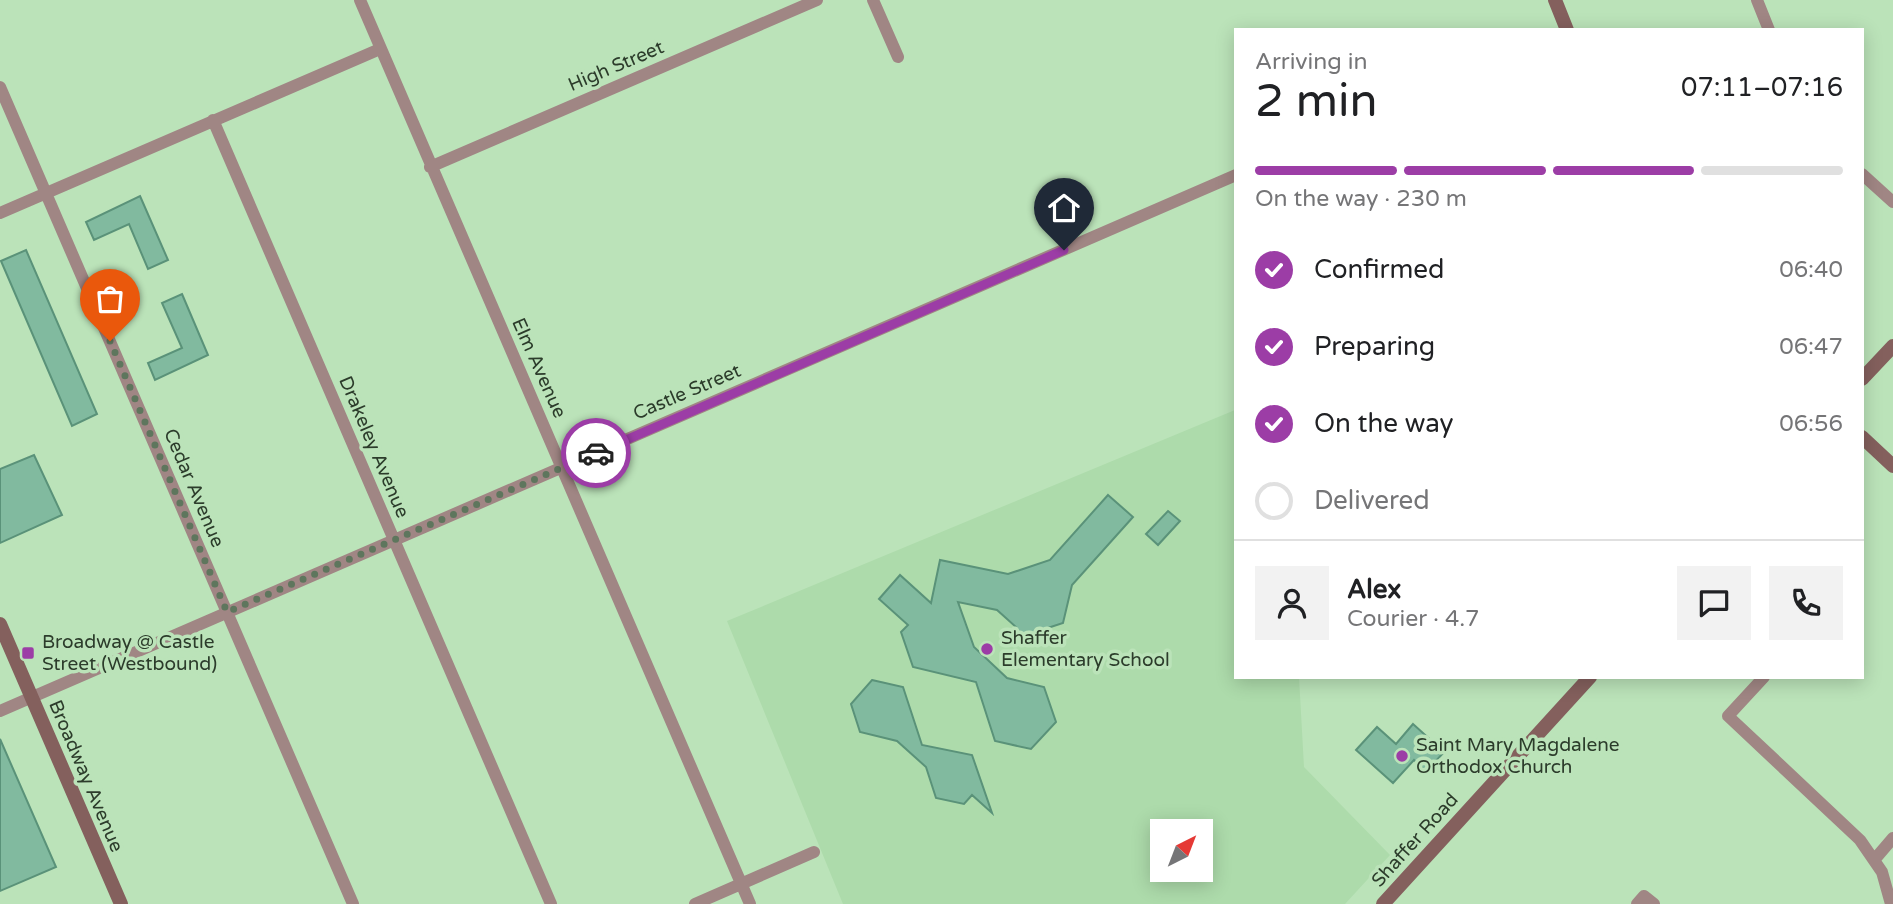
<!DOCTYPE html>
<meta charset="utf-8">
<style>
body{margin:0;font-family:"Varela Round",sans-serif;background:#f2f2f2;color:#202124;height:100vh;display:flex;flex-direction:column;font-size:26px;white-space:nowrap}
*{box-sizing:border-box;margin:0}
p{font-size:23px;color:#757577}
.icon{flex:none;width:38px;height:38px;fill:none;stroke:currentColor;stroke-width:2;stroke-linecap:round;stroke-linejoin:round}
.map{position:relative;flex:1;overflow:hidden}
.side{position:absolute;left:1234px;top:28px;width:630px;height:651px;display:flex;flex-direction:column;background:#fff;border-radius:0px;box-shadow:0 4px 18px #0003}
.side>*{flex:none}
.needle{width:46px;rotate:42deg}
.controls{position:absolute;left:1150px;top:819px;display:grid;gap:14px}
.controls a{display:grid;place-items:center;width:63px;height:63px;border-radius:0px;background:#fff;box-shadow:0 4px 18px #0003;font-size:35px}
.pin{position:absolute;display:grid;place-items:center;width:60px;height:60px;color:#fff;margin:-72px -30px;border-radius:50% 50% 50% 0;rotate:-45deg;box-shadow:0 0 7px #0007}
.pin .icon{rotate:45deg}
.courier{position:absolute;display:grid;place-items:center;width:70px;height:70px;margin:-35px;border:5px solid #9c3da6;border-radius:50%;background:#fff;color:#222;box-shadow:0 2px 9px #0007}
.summary em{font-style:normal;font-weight:600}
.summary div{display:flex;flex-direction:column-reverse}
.summary{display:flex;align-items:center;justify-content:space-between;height:119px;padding:0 21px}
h1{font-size:46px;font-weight:600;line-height:52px}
.bar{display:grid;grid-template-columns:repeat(4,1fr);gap:10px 7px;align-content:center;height:84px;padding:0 21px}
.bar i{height:9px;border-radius:5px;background:#e0e0e0}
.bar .on{background:#9c3da6}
.bar p{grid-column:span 4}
.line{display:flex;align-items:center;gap:18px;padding:0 21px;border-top:2px solid #e0e0e0}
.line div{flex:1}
.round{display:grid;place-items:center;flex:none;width:74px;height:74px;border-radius:0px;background:#f2f2f2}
ol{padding:0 21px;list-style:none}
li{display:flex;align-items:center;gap:21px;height:77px}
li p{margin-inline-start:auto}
li .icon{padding:7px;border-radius:50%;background:#9c3da6;color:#fff;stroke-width:4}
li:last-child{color:#757577}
li i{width:38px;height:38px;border:4px solid #e0e0e0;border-radius:50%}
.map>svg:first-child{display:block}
</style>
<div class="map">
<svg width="1893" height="904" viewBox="0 0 1893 904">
<rect width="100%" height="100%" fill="#bbe3b9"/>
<path fill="#addbab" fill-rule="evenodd" d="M 1235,410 L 1236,677 L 1299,677 L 1304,767 L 1390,855 L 1345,904 L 843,904 L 727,621 ZM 1162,831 L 1200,831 L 1200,870 L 1162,870 Z"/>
<path fill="#81ba9f" stroke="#5a9279" stroke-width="2" d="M 140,196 L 168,260 L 148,269 L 129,224 L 94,240 L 86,222 Z
M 26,250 L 97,414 L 72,426 L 1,261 Z
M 182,294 L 208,355 L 155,380 L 148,363 L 182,348 L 162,303 Z
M 34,455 L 62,515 L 0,543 L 0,469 Z
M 1108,495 L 1133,517 L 1072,585 L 1063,623 L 1002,643 L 1016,627 L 997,610 L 958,602 L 974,647 L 1007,678 L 1044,687 L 1056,722 L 1031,749 L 995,741 L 976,682 L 913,667 L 901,632 L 908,625 L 879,599 L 900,575 L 931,603 L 940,560 L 1008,574 L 1050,560 Z
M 1168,511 L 1180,521 L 1158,545 L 1146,534 Z
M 872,680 L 903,687 L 922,745 L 972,755 L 992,813 L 972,795 L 964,804 L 936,798 L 926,767 L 897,741 L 860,732 L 851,704 Z
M 1413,724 L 1444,752 L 1426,772 L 1414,760 L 1393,783 L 1356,750 L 1377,727 L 1396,744 Z
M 0,739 L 56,867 L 0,891 Z"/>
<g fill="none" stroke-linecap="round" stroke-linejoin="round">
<path stroke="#a08684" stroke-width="12" d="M 360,0 L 750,904
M 873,0 L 898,57
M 1757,0 L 1769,30
M 0,87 L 353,904
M 213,120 L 551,904
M 430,167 L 817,0
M 1862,174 L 1893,202
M 0,213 L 380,49
M 1764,677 L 1728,716 L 1860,840 L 1882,872 L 1891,904
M 0,711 L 1236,175
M 1875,859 L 1893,838
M 695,904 L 814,852
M 1637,904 L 1644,896 L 1654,904"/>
<path stroke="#84605d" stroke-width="14" d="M 1555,0 L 1567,30
M 1862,379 L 1893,346
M 1862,437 L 1893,466
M 0,624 L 121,904
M 1383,904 L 1590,677"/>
</g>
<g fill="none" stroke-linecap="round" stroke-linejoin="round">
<path stroke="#5e765d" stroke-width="7" stroke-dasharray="0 12.6" d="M 110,341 L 227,612 L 596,453"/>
<path stroke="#9c3da6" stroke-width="9" d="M 596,453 L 1064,250"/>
</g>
<g fill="#9c3da6" stroke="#bbe3b9" stroke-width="2.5">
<circle cx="987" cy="649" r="7"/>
<rect x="21" y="646" width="14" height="14" rx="3.5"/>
<circle cx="1402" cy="756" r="7"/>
</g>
<g text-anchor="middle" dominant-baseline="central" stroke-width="7" stroke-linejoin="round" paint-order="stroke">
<g font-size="19" fill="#2c3c2b" stroke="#bbe3b9">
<text transform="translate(616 66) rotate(-23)">High Street</text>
<text transform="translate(539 368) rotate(66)">Elm Avenue</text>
<text transform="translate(687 392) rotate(-23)">Castle Street</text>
<text transform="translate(374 447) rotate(67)">Drakeley Avenue</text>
<text transform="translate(194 488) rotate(67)">Cedar Avenue</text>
<text transform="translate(86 776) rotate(67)">Broadway Avenue</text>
<text transform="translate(1415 840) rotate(-48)">Shaffer Road</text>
</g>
<g font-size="19" fill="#2c3c2b" stroke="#bbe3b9" text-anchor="start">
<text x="1001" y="638">Shaffer<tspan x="1001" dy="22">Elementary School</tspan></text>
<text x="42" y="642">Broadway @ Castle<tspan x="42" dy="22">Street (Westbound)</tspan></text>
<text x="1416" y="745">Saint Mary Magdalene<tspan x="1416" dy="22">Orthodox Church</tspan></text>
</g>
</g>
</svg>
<div class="controls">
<a><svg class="needle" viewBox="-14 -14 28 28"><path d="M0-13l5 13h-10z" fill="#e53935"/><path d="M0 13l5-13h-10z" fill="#757577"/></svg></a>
</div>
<div class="pin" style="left:110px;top:341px;background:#ea580c"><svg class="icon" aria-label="bag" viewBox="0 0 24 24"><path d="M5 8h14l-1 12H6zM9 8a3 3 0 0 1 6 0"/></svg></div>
<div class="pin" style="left:1064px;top:250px;background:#1f2937"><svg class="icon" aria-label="home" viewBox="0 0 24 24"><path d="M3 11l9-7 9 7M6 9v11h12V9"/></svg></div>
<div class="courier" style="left:596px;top:453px"><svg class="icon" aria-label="car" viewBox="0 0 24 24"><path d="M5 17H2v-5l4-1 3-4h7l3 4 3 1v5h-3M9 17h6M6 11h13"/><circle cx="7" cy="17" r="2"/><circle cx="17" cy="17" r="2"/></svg></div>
<section class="side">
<div class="summary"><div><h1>2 min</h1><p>Arriving in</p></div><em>07:11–07:16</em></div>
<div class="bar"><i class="on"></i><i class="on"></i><i class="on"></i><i></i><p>On the way · 230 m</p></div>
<ol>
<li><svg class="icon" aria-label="check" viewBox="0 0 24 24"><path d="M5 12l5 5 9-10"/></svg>Confirmed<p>06:40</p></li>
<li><svg class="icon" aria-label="check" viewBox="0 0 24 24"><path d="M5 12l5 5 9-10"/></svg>Preparing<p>06:47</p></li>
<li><svg class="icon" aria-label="check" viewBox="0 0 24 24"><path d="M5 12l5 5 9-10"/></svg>On the way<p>06:56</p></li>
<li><i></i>Delivered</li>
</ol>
<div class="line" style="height:126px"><a class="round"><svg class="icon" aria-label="person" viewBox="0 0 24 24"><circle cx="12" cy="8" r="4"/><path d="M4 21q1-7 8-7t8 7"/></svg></a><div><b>Alex</b><p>Courier · 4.7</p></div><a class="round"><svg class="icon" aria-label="chat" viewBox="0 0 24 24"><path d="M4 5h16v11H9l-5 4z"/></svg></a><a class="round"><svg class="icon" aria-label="phone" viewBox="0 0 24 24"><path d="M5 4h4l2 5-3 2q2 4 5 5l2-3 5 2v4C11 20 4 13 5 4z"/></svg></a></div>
</section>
</div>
